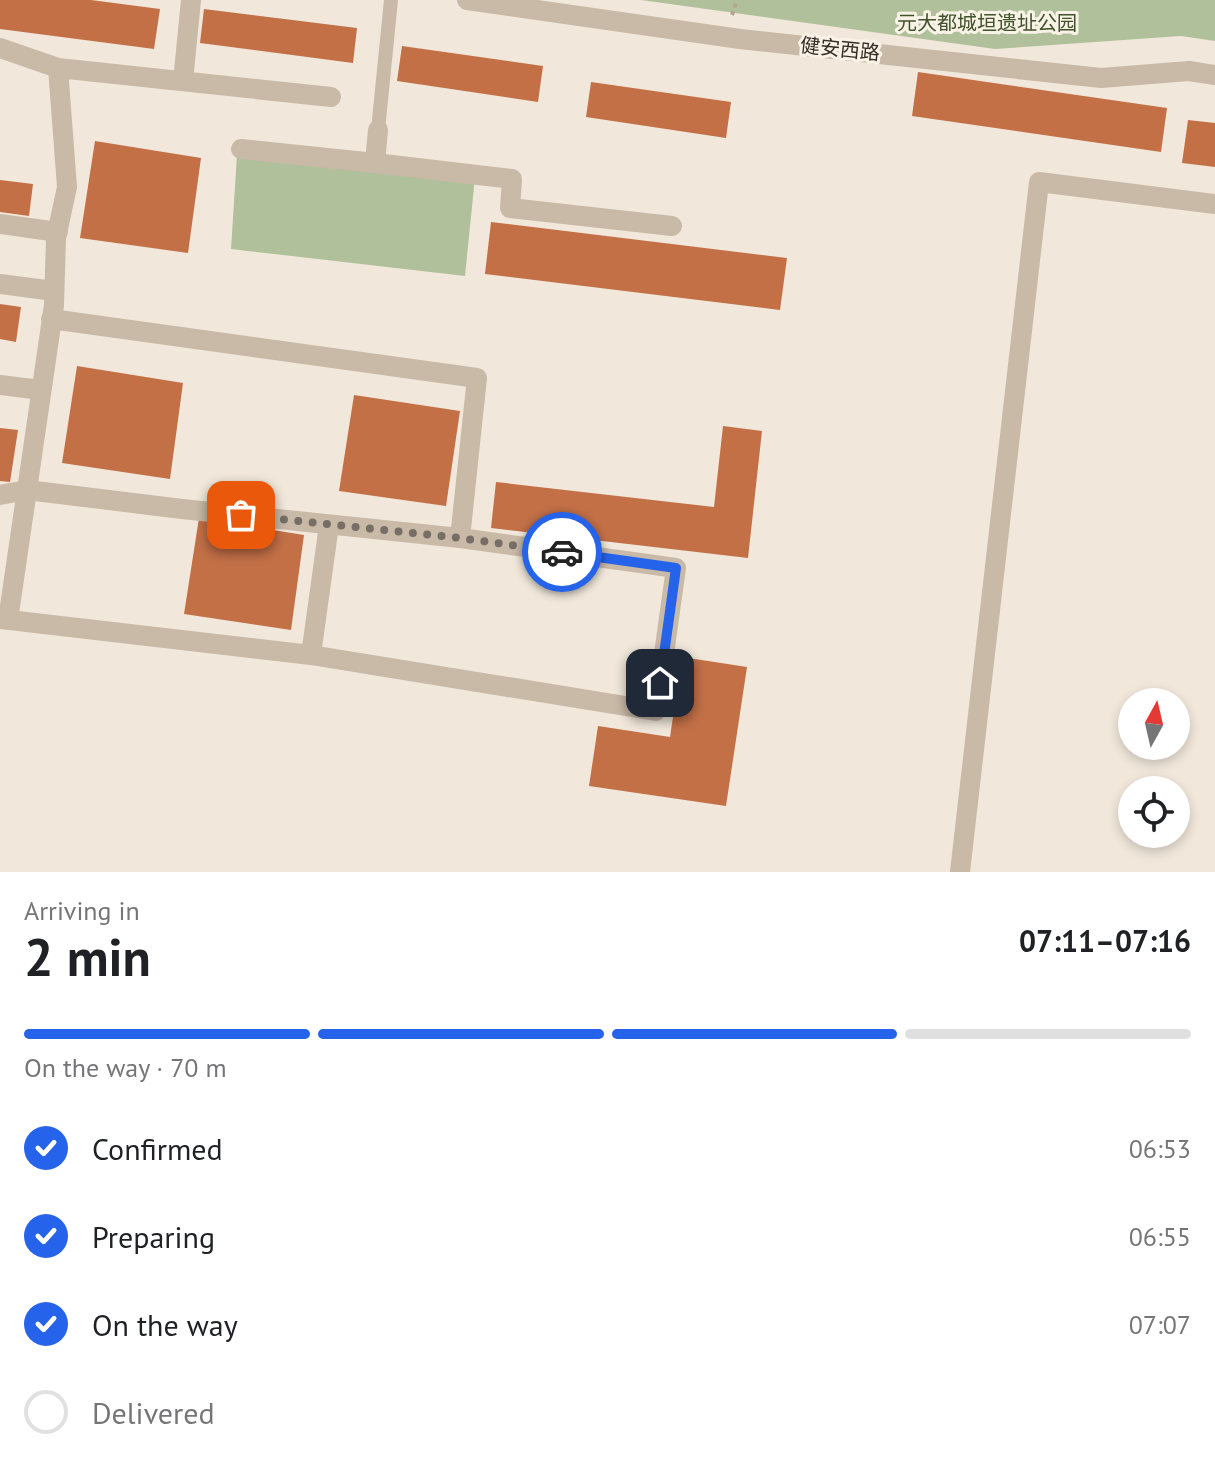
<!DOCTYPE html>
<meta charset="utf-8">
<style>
body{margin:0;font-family:"PT Sans","Noto Sans SC",sans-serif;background:#f2f2f2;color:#202124;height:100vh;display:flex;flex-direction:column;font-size:30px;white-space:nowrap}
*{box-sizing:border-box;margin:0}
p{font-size:26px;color:#757577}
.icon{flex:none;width:44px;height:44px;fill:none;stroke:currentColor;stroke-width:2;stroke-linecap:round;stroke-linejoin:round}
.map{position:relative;height:872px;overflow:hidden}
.panel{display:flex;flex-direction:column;background:#fff;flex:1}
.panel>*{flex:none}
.needle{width:52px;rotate:8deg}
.tools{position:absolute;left:1118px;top:688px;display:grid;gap:16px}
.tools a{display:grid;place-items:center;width:72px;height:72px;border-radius:50%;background:#fff;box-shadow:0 4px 12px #0003;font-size:40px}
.pin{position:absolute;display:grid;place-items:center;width:68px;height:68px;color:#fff;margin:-34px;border-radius:16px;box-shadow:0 4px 12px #0006}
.courier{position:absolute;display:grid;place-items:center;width:80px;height:80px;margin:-40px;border:6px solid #2563eb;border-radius:50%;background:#fff;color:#222;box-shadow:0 2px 10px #0007}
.head em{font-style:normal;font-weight:700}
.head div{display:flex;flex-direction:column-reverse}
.head{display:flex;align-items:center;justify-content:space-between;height:136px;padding:0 24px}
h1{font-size:52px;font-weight:700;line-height:60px}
.bar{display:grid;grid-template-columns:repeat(4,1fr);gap:12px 8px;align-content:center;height:96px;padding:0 24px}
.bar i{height:10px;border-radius:6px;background:#e0e0e0}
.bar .selected{background:#2563eb}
.bar p{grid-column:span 4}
ol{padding:0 24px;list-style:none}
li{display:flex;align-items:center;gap:24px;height:88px}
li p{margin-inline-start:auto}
li .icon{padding:8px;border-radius:50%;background:#2563eb;color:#fff;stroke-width:4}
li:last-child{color:#757577}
li i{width:44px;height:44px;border:4px solid #e0e0e0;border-radius:50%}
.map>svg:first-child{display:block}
</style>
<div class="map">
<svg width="1215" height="872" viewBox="0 0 1215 872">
<rect width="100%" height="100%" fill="#f1e8db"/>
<path fill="#b0c09b" d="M 641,0 L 1215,0 L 1215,41 L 1181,36 L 995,49 Z
M 237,155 L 475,177 L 465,276 L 231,249 Z"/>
<path fill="#c37047" d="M 0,0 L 91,0 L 160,9 L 154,49 L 0,29 Z
M 204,9 L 357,28 L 353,63 L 200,43 Z
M 402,46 L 543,66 L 538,102 L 397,81 Z
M 918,72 L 1167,108 L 1161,152 L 912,116 Z
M 591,82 L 731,102 L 726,138 L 586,117 Z
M 1188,120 L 1215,123 L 1215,167 L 1182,163 Z
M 95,141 L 201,158 L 188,253 L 80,238 Z
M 0,180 L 33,184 L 29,216 L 0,212 Z
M 491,222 L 787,258 L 780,310 L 485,274 Z
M 0,304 L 21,307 L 16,342 L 0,339 Z
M 77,366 L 183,383 L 170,479 L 62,463 Z
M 354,395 L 460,411 L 446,506 L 339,491 Z
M 723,426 L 762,431 L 748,558 L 491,528 L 496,482 L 714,507 Z
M 0,428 L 18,430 L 10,482 L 0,481 Z
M 199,518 L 304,535 L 291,630 L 184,614 Z
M 682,657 L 747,667 L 726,806 L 589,786 L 598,726 L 670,737 Z"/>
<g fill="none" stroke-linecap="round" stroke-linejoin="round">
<path stroke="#b4a391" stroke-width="4" stroke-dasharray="4 4" stroke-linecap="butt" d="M 732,15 L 737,0"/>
<path stroke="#c9b9a7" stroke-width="14" d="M 378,130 L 391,0"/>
<path stroke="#c9b9a7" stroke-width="20" d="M 467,0 L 740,39 L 1101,78 L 1189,71 L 1215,75
M 0,48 L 58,68 L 67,187 L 56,238 L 54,305 L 8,620
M 58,68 L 331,97
M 183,81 L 191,0
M 241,149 L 375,163 L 378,130
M 375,163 L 512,179 L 510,208 L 672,226
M 0,224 L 58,232
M 0,284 L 54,291
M 0,385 L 41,390
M 0,495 L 27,490 L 182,509 L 460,538 L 477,378 L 51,319
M 0,619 L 311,655 L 329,525
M 311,655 L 656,711 L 676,568 L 460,538
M 960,872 L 1039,182 L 1215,204"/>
</g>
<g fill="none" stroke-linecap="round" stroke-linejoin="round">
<path stroke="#776e66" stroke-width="8" stroke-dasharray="0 14.4" d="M 241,515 L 460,538 L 562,552"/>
<path stroke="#2563eb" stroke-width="10" d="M 562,552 L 676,568 L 660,683"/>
</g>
<g text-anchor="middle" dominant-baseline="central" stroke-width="6" stroke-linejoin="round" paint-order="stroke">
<g font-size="20" fill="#41532c" stroke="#f9f2e7">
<text x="987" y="23">元大都城垣遗址公园</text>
</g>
<g font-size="20" fill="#352d27" stroke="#f9f2e7">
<text transform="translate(840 49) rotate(6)">健安西路</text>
</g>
</g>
</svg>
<div class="tools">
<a><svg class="needle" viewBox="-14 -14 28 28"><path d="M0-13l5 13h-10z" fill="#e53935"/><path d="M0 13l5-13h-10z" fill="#757577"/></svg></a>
<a><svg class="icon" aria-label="locate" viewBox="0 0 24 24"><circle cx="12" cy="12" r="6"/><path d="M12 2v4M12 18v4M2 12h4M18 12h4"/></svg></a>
</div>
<div class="pin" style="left:241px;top:515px;background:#ea580c"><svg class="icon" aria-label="bag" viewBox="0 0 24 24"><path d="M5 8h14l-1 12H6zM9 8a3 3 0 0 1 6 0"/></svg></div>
<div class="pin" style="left:660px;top:683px;background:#1f2937"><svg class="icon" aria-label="home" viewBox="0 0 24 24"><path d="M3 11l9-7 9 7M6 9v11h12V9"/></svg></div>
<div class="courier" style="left:562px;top:552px"><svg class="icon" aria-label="car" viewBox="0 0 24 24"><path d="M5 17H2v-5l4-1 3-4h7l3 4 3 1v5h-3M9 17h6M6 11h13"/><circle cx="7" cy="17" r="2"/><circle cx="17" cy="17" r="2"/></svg></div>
</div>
<section class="panel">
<div class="head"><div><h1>2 min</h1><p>Arriving in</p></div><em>07:11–07:16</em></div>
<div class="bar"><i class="selected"></i><i class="selected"></i><i class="selected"></i><i></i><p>On the way · 70 m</p></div>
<ol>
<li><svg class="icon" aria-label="check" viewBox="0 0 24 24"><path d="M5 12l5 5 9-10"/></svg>Confirmed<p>06:53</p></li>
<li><svg class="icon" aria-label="check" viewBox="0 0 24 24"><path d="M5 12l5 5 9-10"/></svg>Preparing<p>06:55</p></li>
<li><svg class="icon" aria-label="check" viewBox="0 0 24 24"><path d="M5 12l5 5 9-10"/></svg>On the way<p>07:07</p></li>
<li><i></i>Delivered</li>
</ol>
</section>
